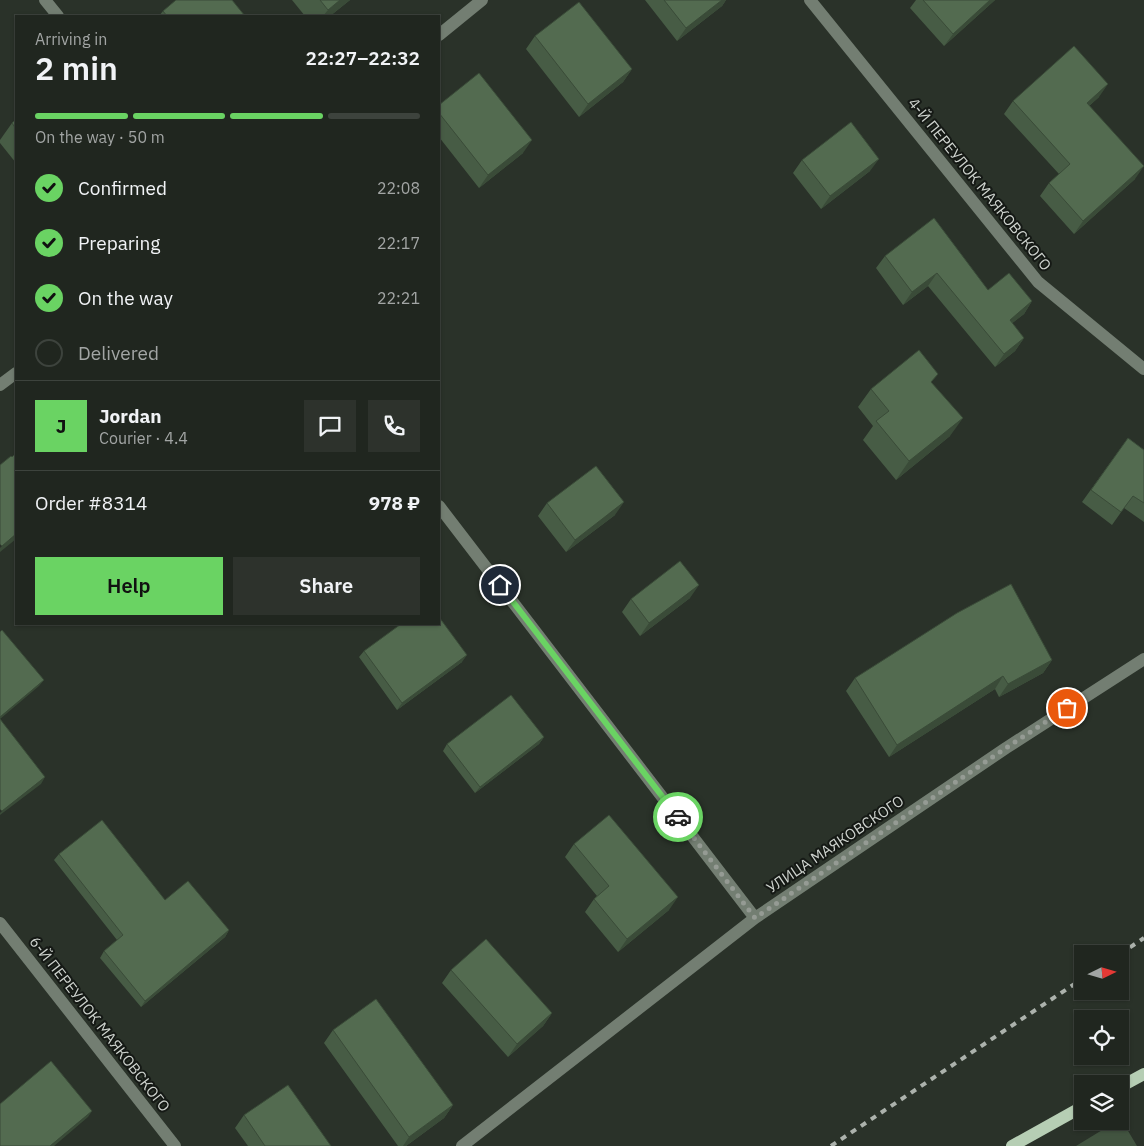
<!DOCTYPE html>
<meta charset="utf-8">
<style>
body{margin:0;font-family:"IBM Plex Sans",sans-serif;background:#2d322c;color:#f1f3f6;height:100vh;display:flex;flex-direction:column;font-size:19px;white-space:nowrap}
*{box-sizing:border-box;margin:0}
p{font-size:16px;color:#a2a5a4}
.icon{flex:none;width:28px;height:28px;fill:none;stroke:currentColor;stroke-width:2;stroke-linecap:round;stroke-linejoin:round}
.map{position:relative;flex:1;overflow:hidden}
.side{position:absolute;left:15px;top:15px;width:425px;height:610px;display:flex;flex-direction:column;background:#20261f;border-radius:0px;box-shadow:0 1px 4px #0004,0 0 0 1px #3d433d}
.side>*{flex:none}
.needle{width:32px;rotate:85deg}
.controls{position:absolute;left:1074px;top:945px;display:grid;gap:10px}
.controls a{display:grid;place-items:center;width:55px;height:55px;border-radius:0px;background:#20261f;box-shadow:0 1px 4px #0004,0 0 0 1px #3d433d;font-size:25px}
.pin{position:absolute;display:grid;place-items:center;width:42px;height:42px;color:#fff;margin:-21px;border:2px solid #fff;border-radius:50%;box-shadow:0 1px 5px #0007}
.courier{position:absolute;display:grid;place-items:center;width:50px;height:50px;margin:-25px;border:4px solid #6ad363;border-radius:50%;background:#fff;color:#222;box-shadow:0 1px 6px #0007}
.headline em{font-style:normal;font-weight:600}
.headline div{display:flex;flex-direction:column-reverse}
.headline{display:flex;align-items:center;justify-content:space-between;height:85px;padding:0 20px}
h1{font-size:32px;font-weight:600;line-height:38px}
.bar{display:grid;grid-template-columns:repeat(4,1fr);gap:8px 5px;align-content:center;height:60px;padding:0 20px}
.bar i{height:6px;border-radius:4px;background:#3d433d}
.bar .current{background:#6ad363}
.bar p{grid-column:span 4}
.line{display:flex;align-items:center;gap:12px;padding:0 20px;border-top:1px solid #3d433d}
.line div{flex:1}
.round{display:grid;place-items:center;flex:none;width:52px;height:52px;border-radius:0px;background:#2d322c}
ol{padding:0 20px;list-style:none}
li{display:flex;align-items:center;gap:15px;height:55px}
li p{margin-inline-start:auto}
li .icon{padding:5px;border-radius:50%;background:#6ad363;color:#111;stroke-width:4}
li:last-child{color:#a2a5a4}
li i{width:28px;height:28px;border:2px solid #3d433d;border-radius:50%}
.button{display:flex;gap:10px;margin-top:auto;padding:10px 20px}
.button a{flex:1;height:58px;border-radius:0px;background:#6ad363;color:#111;font-size:20px;font-weight:600;line-height:58px;text-align:center}
.button a+a{background:#2d322c;color:#f1f3f6}
.map>svg:first-child{display:block}
</style>
<div class="map">
<svg width="1144" height="1146" viewBox="0 0 1144 1146">
<rect width="100%" height="100%" fill="#2a3229"/>
<path fill="#425440" d="M 1120,1119 L 1121,1119 L 1137,1146 L 1076,1146 L 1117,1121 L 1120,1121 Z"/>
<g fill="none" stroke-linecap="round" stroke-linejoin="round">
<path stroke="#737e72" stroke-width="12" d="M 45,0 L 58,16
M 810,0 L 1038,282 L 1144,369
M 439,35 L 482,0
M 0,385 L 16,373
M 439,506 L 755,918
M 0,923 L 175,1146
M 462,1146 L 755,918 L 1006,748 L 1144,659"/>
<path stroke="#b6ceb4" stroke-width="12" d="M 1120,1087 L 1144,1074
M 1012,1146 L 1082,1107"/>
<path stroke="#acb2ac" stroke-width="4" stroke-dasharray="6 6" stroke-linecap="butt" d="M 1120,954 L 1144,938
M 831,1146 L 1082,979"/>
</g>
<path fill="#475c45" d="M 292,0 L 350,0 L 330,16 L 305,16 Z
M 645,0 L 726,0 L 722,6 L 677,41 Z
M 916,0 L 995,0 L 944,46 L 910,8 Z
M 163,11 L 245,16 L 159,16 Z
M 535,36 L 632,69 L 623,82 L 579,117 L 526,49 Z
M 1099,97 L 1089,106 L 1135,179 L 1074,234 L 1040,196 L 1049,183 L 1059,174 L 1004,114 L 1013,101 Z
M 439,105 L 523,153 L 479,188 L 439,137 Z
M 16,119 L 16,163 L 0,143 L 0,140 L 12,123 Z
M 802,160 L 870,171 L 821,209 L 793,173 Z
M 885,256 L 988,290 L 1032,301 L 1024,314 L 1012,323 L 1024,338 L 1015,351 L 995,367 L 928,286 L 903,305 L 876,268 Z
M 932,383 L 950,436 L 896,480 L 863,440 L 873,426 L 858,407 L 871,389 Z
M 1128,438 L 1144,450 L 1144,522 L 1124,508 L 1112,525 L 1082,502 Z
M 547,503 L 615,515 L 566,552 L 538,516 Z
M 690,598 L 640,636 L 622,612 L 631,599 Z
M 364,651 L 462,662 L 397,710 L 359,657 Z
M 1052,660 L 1043,673 L 999,697 L 995,689 L 889,757 L 846,691 L 855,678 Z
M 544,737 L 539,744 L 475,793 L 443,751 L 447,744 Z
M 574,844 L 669,910 L 618,952 L 585,912 L 594,899 L 597,896 L 565,857 Z
M 59,854 L 229,930 L 225,937 L 141,1007 L 100,958 L 104,951 L 117,940 L 54,860 Z
M 451,970 L 552,1013 L 543,1026 L 508,1057 L 442,983 Z
M 333,1030 L 453,1105 L 444,1118 L 406,1146 L 398,1146 L 324,1043 Z
M 244,1115 L 331,1146 L 248,1146 L 235,1128 Z"/>
<path fill="#3a4b38" d="M 340,0 L 350,0 L 330,16 L 323,16 L 328,10 Z
M 722,0 L 726,0 L 722,6 L 677,41 L 686,28 Z
M 990,0 L 995,0 L 944,46 L 953,34 Z
M 632,69 L 623,82 L 579,117 L 588,104 Z
M 1108,84 L 1099,97 L 1078,116 L 1087,103 Z
M 532,140 L 523,153 L 479,188 L 488,175 Z
M 879,159 L 870,171 L 821,209 L 830,196 Z
M 1144,166 L 1135,179 L 1074,234 L 1083,221 Z
M 937,273 L 928,286 L 903,305 L 912,292 Z
M 1032,301 L 1024,314 L 1001,332 L 1010,320 Z
M 1024,338 L 1015,351 L 995,367 L 1004,354 Z
M 963,418 L 950,436 L 896,480 L 909,461 Z
M 624,502 L 615,515 L 566,552 L 575,540 Z
M 16,534 L 16,539 L 0,552 L 0,548 L 2,546 Z
M 699,585 L 690,598 L 640,636 L 649,623 Z
M 467,655 L 462,662 L 397,710 L 402,703 Z
M 1052,660 L 1043,673 L 999,697 L 1008,684 Z
M 1003,676 L 995,689 L 889,757 L 897,745 Z
M 44,680 L 39,686 L 0,719 L 0,717 Z
M 544,737 L 539,744 L 475,793 L 480,787 Z
M 45,777 L 41,784 L 0,815 L 0,813 L 2,811 Z
M 678,897 L 669,910 L 618,952 L 627,939 Z
M 229,930 L 225,937 L 141,1007 L 145,1001 Z
M 552,1013 L 543,1026 L 508,1057 L 517,1044 Z
M 453,1105 L 444,1118 L 406,1146 L 403,1146 L 409,1137 Z
M 92,1111 L 88,1117 L 54,1146 L 50,1146 Z"/>
<path fill="#536b50" stroke="#3a4b38" d="M 176,0 L 232,0 L 245,16 L 167,16 L 163,11 Z
M 320,0 L 340,0 L 328,10 Z
M 664,0 L 722,0 L 686,28 Z
M 923,0 L 990,0 L 953,34 Z
M 579,2 L 632,69 L 588,104 L 535,36 Z
M 1074,46 L 1108,84 L 1087,103 L 1144,166 L 1083,221 L 1049,183 L 1070,164 L 1013,101 Z
M 479,73 L 532,140 L 488,175 L 439,113 L 439,105 Z
M 16,119 L 16,129 L 12,123 Z
M 851,122 L 879,159 L 830,196 L 802,160 Z
M 934,218 L 988,290 L 1009,273 L 1032,301 L 1010,320 L 1024,338 L 1004,354 L 937,273 L 912,292 L 885,256 Z
M 919,350 L 938,374 L 931,382 L 963,418 L 909,461 L 876,421 L 889,411 L 871,389 Z
M 1128,438 L 1144,450 L 1144,503 L 1133,496 L 1121,512 L 1091,490 Z
M 16,453 L 16,534 L 2,546 L 0,544 L 0,465 L 11,456 L 12,457 Z
M 596,466 L 624,502 L 575,540 L 547,503 Z
M 680,561 L 699,585 L 649,623 L 631,599 Z
M 1011,584 L 1052,660 L 1008,684 L 1003,676 L 897,745 L 855,678 L 957,613 Z
M 439,617 L 467,655 L 402,703 L 364,651 L 401,624 L 439,624 Z
M 2,630 L 44,680 L 0,717 L 0,632 Z
M 511,695 L 544,737 L 480,787 L 447,744 Z
M 0,719 L 45,777 L 2,811 L 0,809 Z
M 609,815 L 678,897 L 627,939 L 594,899 L 609,886 L 574,844 Z
M 102,820 L 165,900 L 188,881 L 229,930 L 145,1001 L 104,951 L 123,935 L 59,854 Z
M 486,939 L 552,1013 L 517,1044 L 451,970 Z
M 376,999 L 453,1105 L 409,1137 L 333,1030 Z
M 51,1061 L 92,1111 L 50,1146 L 0,1146 L 0,1104 Z
M 288,1085 L 331,1146 L 265,1146 L 244,1115 Z"/>
<g fill="none" stroke-linecap="round" stroke-linejoin="round">
<path stroke="#959b94" stroke-width="5" stroke-dasharray="0 9" d="M 678,817 L 755,918 L 1006,748 L 1067,708"/>
<path stroke="#6ad363" stroke-width="6" d="M 500,585 L 678,817"/>
</g>
<g text-anchor="middle" dominant-baseline="central" stroke-width="4" stroke-linejoin="round" paint-order="stroke">
<g font-size="15" fill="#ced3ce" stroke="#151915">
<text transform="translate(980 184) rotate(51)">4-Й ПЕРЕУЛОК МАЯКОВСКОГО</text>
<text transform="translate(835 844) rotate(-34)">УЛИЦА МАЯКОВСКОГО</text>
<text transform="translate(100 1024) rotate(52)">6-Й ПЕРЕУЛОК МАЯКОВСКОГО</text>
</g>
</g>
</svg>
<div class="controls">
<a><svg class="needle" viewBox="-14 -14 28 28"><path d="M0-13l5 13h-10z" fill="#e53935"/><path d="M0 13l5-13h-10z" fill="#a2a5a4"/></svg></a>
<a><svg class="icon" aria-label="locate" viewBox="0 0 24 24"><circle cx="12" cy="12" r="6"/><path d="M12 2v4M12 18v4M2 12h4M18 12h4"/></svg></a>
<a><svg class="icon" aria-label="layers" viewBox="0 0 24 24"><path d="M12 4l9 5-9 5-9-5zM3 14l9 5 9-5"/></svg></a>
</div>
<div class="pin" style="left:1067px;top:708px;background:#ea580c"><svg class="icon" aria-label="bag" viewBox="0 0 24 24"><path d="M5 8h14l-1 12H6zM9 8a3 3 0 0 1 6 0"/></svg></div>
<div class="pin" style="left:500px;top:585px;background:#1f2937"><svg class="icon" aria-label="home" viewBox="0 0 24 24"><path d="M3 11l9-7 9 7M6 9v11h12V9"/></svg></div>
<div class="courier" style="left:678px;top:817px"><svg class="icon" aria-label="car" viewBox="0 0 24 24"><path d="M5 17H2v-5l4-1 3-4h7l3 4 3 1v5h-3M9 17h6M6 11h13"/><circle cx="7" cy="17" r="2"/><circle cx="17" cy="17" r="2"/></svg></div>
<section class="side">
<div class="headline"><div><h1>2 min</h1><p>Arriving in</p></div><em>22:27–22:32</em></div>
<div class="bar"><i class="current"></i><i class="current"></i><i class="current"></i><i></i><p>On the way · 50 m</p></div>
<ol>
<li><svg class="icon" aria-label="check" viewBox="0 0 24 24"><path d="M5 12l5 5 9-10"/></svg>Confirmed<p>22:08</p></li>
<li><svg class="icon" aria-label="check" viewBox="0 0 24 24"><path d="M5 12l5 5 9-10"/></svg>Preparing<p>22:17</p></li>
<li><svg class="icon" aria-label="check" viewBox="0 0 24 24"><path d="M5 12l5 5 9-10"/></svg>On the way<p>22:21</p></li>
<li><i></i>Delivered</li>
</ol>
<div class="line" style="height:90px"><b class="round" style="background:#6ad363;color:#111">J</b><div><b>Jordan</b><p>Courier · 4.4</p></div><a class="round"><svg class="icon" aria-label="chat" viewBox="0 0 24 24"><path d="M4 5h16v11H9l-5 4z"/></svg></a><a class="round"><svg class="icon" aria-label="phone" viewBox="0 0 24 24"><path d="M5 4h4l2 5-3 2q2 4 5 5l2-3 5 2v4C11 20 4 13 5 4z"/></svg></a></div>
<div class="line" style="height:65px"><div>Order #8314</div><b>978 ₽</b></div>
<div class="button"><a>Help</a><a>Share</a></div>
</section>
</div>
